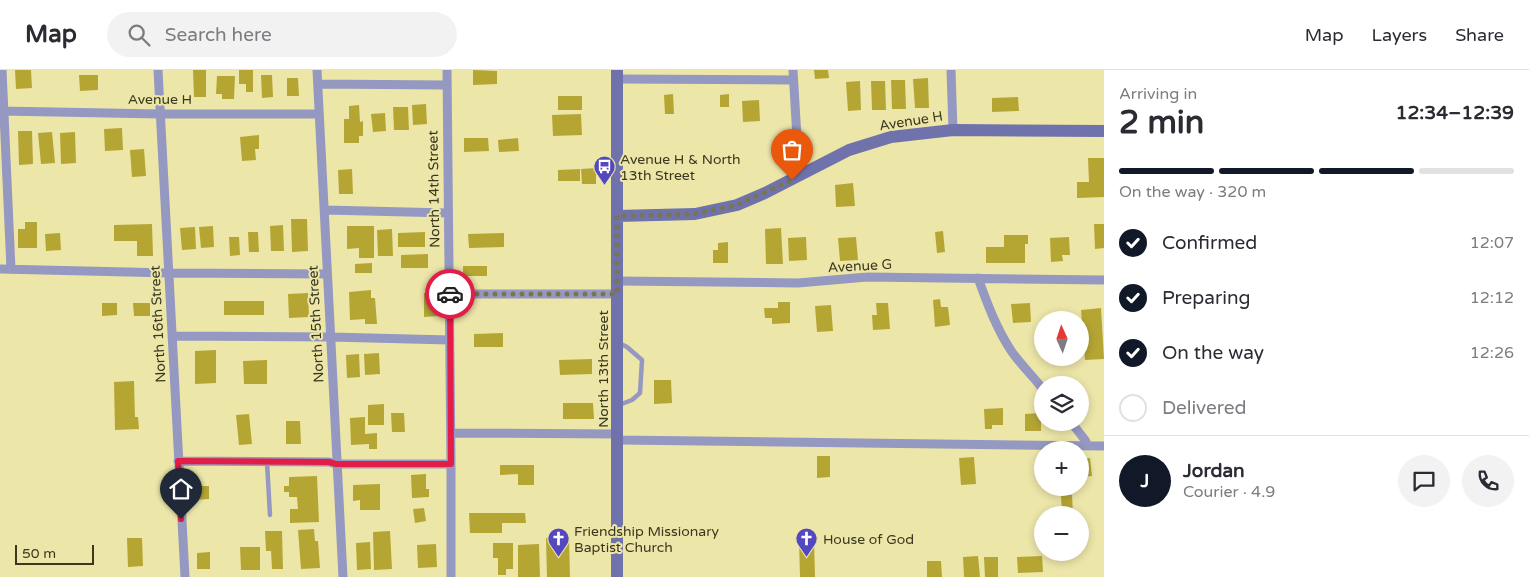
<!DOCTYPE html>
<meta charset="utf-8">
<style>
body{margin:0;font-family:"Varela Round",sans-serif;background:#f2f2f3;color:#2b2b33;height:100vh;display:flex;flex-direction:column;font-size:19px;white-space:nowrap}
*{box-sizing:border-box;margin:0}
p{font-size:16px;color:#7c7c81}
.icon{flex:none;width:28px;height:28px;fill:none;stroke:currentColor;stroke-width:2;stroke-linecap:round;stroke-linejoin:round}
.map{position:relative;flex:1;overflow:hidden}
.panel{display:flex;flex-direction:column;background:#fff;width:425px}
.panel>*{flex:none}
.needle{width:32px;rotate:357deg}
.tools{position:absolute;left:1034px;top:241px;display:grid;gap:10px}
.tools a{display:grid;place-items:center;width:55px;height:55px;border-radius:50%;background:#fff;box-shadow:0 2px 8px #0003;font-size:25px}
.scale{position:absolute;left:15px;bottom:12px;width:79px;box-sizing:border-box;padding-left:5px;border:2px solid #3b381f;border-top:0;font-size:14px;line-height:18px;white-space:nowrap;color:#3b381f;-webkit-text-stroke:4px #ede6a9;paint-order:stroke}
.pin{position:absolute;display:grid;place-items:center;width:42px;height:42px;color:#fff;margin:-51px -21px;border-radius:50% 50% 50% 0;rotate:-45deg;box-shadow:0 0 5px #0007}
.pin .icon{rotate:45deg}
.courier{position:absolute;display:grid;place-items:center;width:50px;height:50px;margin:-25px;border:4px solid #e11d48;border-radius:50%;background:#fff;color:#222;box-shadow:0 1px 6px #0007}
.overview em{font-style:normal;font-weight:700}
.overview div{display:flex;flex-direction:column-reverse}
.overview{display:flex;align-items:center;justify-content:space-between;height:85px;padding:0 15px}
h1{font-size:32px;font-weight:700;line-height:38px}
.bar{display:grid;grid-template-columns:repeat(4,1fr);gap:8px 5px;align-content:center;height:60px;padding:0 15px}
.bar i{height:6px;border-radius:4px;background:#e1e1e2}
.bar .on{background:#111827}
.bar p{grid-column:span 4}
.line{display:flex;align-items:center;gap:12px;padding:0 15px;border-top:1px solid #e1e1e2}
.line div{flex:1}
.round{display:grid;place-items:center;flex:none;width:52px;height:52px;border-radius:26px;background:#f2f2f3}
ol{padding:0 15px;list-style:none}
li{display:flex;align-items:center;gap:15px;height:55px}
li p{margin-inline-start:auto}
li .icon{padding:5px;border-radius:50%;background:#111827;color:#fff;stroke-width:4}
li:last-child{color:#7c7c81}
li i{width:28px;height:28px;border:2px solid #e1e1e2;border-radius:50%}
header{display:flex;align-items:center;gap:30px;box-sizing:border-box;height:70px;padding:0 25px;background:#fff;border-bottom:1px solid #e1e1e2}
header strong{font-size:24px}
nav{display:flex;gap:28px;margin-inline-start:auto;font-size:18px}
.search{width:350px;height:45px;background:#f2f2f3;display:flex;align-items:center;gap:12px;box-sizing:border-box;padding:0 18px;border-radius:28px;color:#7c7c81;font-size:19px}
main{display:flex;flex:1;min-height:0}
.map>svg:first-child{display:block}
</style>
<header>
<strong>Map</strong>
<div class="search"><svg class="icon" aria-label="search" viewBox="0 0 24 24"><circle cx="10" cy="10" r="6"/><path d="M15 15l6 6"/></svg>Search here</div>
<nav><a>Map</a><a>Layers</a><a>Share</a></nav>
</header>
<main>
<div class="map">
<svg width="1104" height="507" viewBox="0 0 1104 507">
<rect width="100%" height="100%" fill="#ede6a9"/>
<path fill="#b5a634" d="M 15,0 L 31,0 L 32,18 L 16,19 Z
M 193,0 L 206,0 L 206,27 L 194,27 Z
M 239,0 L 253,0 L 253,22 L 246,22 L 246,14 L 239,14 Z
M 473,0 L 497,1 L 497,14 L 473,15 Z
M 814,0 L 828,0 L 829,8 L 815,9 Z
M 79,5 L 98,5 L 98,20 L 80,21 Z
M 261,5 L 272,5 L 273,27 L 262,28 Z
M 217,6 L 235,6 L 234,29 L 222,29 L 222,24 L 216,24 Z
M 287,8 L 298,8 L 299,26 L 287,26 Z
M 928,8 L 929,38 L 915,38 L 913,9 Z
M 891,10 L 905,10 L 906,39 L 892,39 Z
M 860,11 L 861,40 L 848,41 L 846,12 Z
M 871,11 L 885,11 L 886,40 L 872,40 Z
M 673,24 L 674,44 L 665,44 L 664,25 Z
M 729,24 L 729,37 L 720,37 L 720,25 Z
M 558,26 L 582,26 L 582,40 L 558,40 Z
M 1018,27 L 1019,41 L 992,42 L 992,28 Z
M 759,30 L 760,51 L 743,52 L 742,31 Z
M 426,34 L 427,54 L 413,55 L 412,35 Z
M 359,35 L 360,52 L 363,51 L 363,66 L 359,66 L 359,73 L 344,73 L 344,49 L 349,49 L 349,36 Z
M 393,37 L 408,37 L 409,60 L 394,60 Z
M 385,43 L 386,61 L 373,62 L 371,44 Z
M 581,44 L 582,65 L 553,66 L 552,45 Z
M 122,58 L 123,80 L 105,81 L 104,59 Z
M 18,61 L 32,61 L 33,94 L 19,95 Z
M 52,62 L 55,93 L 41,94 L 38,63 Z
M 75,62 L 76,93 L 61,94 L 60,63 Z
M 259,65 L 259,79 L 255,79 L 256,90 L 242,91 L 240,67 Z
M 464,68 L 488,68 L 489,81 L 464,82 Z
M 518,68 L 519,81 L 499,82 L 498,70 Z
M 144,79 L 146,106 L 132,107 L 130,80 Z
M 1088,88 L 1104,88 L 1104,127 L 1077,128 L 1077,112 L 1089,112 Z
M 596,98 L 596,114 L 582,114 L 581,99 Z
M 352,99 L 353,124 L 339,124 L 338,100 Z
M 580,99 L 580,111 L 558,111 L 558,100 Z
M 853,113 L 855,136 L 836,137 L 835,115 Z
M 291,149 L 307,149 L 308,181 L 292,182 Z
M 25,152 L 37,152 L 37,178 L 18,178 L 18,159 L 25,159 Z
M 152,154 L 153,186 L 137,186 L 137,171 L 114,171 L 114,155 Z
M 1094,154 L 1104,154 L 1104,178 L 1095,179 Z
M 283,155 L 284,181 L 271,181 L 270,156 Z
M 213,156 L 214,177 L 201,178 L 199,157 Z
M 347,156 L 374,156 L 374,188 L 359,188 L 359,178 L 347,179 Z
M 195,157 L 196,179 L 182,180 L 180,158 Z
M 781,158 L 783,194 L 766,194 L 765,159 Z
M 392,159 L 393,186 L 378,186 L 377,160 Z
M 943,161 L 945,182 L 937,183 L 935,162 Z
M 248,162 L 258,162 L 259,182 L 249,182 Z
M 425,162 L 425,177 L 398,177 L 398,163 Z
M 60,163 L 61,180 L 46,181 L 45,164 Z
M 504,163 L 504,177 L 469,178 L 468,164 Z
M 1004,165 L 1028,165 L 1028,174 L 1025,174 L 1025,193 L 986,193 L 986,177 L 1004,177 Z
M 229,167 L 239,167 L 240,185 L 230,186 Z
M 806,167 L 807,190 L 789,191 L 788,168 Z
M 856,167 L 858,190 L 840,191 L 838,168 Z
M 1069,167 L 1070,185 L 1062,185 L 1063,191 L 1051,192 L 1050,168 Z
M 728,172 L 728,193 L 713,193 L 713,180 L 718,180 L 718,173 Z
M 428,184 L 428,198 L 401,198 L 401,185 Z
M 372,193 L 372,203 L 355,203 L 355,194 Z
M 463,196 L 487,196 L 487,206 L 463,206 Z
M 371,220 L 371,228 L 375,228 L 377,254 L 365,254 L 365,249 L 350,250 L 349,222 Z
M 308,223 L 309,247 L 289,248 L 288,224 Z
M 424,223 L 437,223 L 438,246 L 424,247 Z
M 940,229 L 941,237 L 948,237 L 950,255 L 935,257 L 933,230 Z
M 224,231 L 264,231 L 264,245 L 224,245 Z
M 778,232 L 790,232 L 790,253 L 772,254 L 772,248 L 765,248 L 764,238 L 778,238 Z
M 102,233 L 117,233 L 117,245 L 102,246 Z
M 133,233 L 150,233 L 150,246 L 134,246 Z
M 876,233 L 888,233 L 890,259 L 873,260 L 872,245 L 877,245 Z
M 1030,233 L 1031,252 L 1013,253 L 1011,234 Z
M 831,235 L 833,261 L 817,262 L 815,236 Z
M 1101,238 L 1104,289 L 1085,290 L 1081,240 Z
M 503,263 L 503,277 L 474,277 L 474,264 Z
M 216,280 L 216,313 L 195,314 L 195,281 Z
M 379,283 L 380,304 L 365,305 L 364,284 Z
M 359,284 L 360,307 L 347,308 L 346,285 Z
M 592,289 L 592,304 L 560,305 L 559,290 Z
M 267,290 L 267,314 L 244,314 L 243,291 Z
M 654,310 L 671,310 L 672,333 L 654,334 Z
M 134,311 L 135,347 L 138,347 L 139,359 L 115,360 L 114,312 Z
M 563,333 L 593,333 L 594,349 L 563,349 Z
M 384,334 L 384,355 L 368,355 L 368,335 Z
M 1003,338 L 1003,355 L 992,355 L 992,359 L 985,359 L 984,339 Z
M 391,343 L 404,343 L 405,362 L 392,362 Z
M 1041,343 L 1041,361 L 1025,361 L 1025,344 Z
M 249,344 L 252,374 L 239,375 L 236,345 Z
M 365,347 L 365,364 L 377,363 L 377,379 L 369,379 L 369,374 L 351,375 L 350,348 Z
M 286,351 L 300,351 L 301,374 L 286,374 Z
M 817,386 L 830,386 L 830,407 L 817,408 Z
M 974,387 L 976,414 L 961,415 L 959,388 Z
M 1090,388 L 1092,406 L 1080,407 L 1080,389 Z
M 500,395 L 534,395 L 534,415 L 518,415 L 518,404 L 500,405 Z
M 426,404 L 426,419 L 429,419 L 429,427 L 412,428 L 411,405 Z
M 317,406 L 319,452 L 290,453 L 290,439 L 298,439 L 297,427 L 289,427 L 289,422 L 284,422 L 284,416 L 289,416 L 289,407 Z
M 380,414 L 380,440 L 360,440 L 360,430 L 353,431 L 353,415 Z
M 194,416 L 209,416 L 209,429 L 194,430 Z
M 1061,425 L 1072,425 L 1073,443 L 1062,443 Z
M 424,438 L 426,451 L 415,453 L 413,439 Z
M 469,443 L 525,443 L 526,453 L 502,453 L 502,463 L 470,463 Z
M 314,459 L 315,471 L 318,471 L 320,498 L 301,499 L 298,460 Z
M 265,461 L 282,461 L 283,499 L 272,499 L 271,481 L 266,481 Z
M 390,461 L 392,499 L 374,500 L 373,462 Z
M 127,468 L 142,468 L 143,496 L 128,497 Z
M 546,468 L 569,468 L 570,507 L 547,507 Z
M 814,469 L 815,507 L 800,507 L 799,470 Z
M 370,472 L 371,499 L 357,500 L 356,473 Z
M 493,473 L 513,473 L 513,499 L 506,499 L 506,505 L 498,505 L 498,488 L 493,488 Z
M 436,474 L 437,497 L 418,498 L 417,475 Z
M 539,474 L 540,507 L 518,507 L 518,475 Z
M 240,477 L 260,477 L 260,500 L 241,500 Z
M 210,482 L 210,499 L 197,499 L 197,483 Z
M 978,486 L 980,507 L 964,507 L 963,487 Z
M 1042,486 L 1043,502 L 1018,503 L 1017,487 Z
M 984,487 L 998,487 L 998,507 L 985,507 Z
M 927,491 L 941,491 L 942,507 L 927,507 Z"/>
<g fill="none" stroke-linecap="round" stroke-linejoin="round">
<path stroke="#9598c0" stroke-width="4.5" d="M 619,273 L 627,277 L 642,290 L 640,323 L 632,330 L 619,335
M 267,392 L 270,445"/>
<path stroke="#9598c0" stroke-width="9" d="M 2,0 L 11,199
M 158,0 L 185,507
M 317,0 L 343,507
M 447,0 L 451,394 L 451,507
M 793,0 L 798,85 L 805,103
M 951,0 L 953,60
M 617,9 L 793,10
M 318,14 L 447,15
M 0,41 L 161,44 L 319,44
M 325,140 L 448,143
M 0,199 L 170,203 L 327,204
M 978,208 C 987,233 997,260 1012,282 C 1021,295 1033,306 1042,318
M 617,211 L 798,213 L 867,207 L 1104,210
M 449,224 L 617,224
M 172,266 L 330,267 L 450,270
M 1071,352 L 1085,370 L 1088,376
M 451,363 L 618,364
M 618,370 L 1104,376
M 178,391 L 329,392 L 336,394 L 451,394"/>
<path stroke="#7072ac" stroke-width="12" d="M 617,0 L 617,507
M 617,146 L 695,144 L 737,135 L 765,123 L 849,80 L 891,67 L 953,60 L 1104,61"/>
</g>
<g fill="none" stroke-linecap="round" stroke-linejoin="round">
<path stroke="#79754f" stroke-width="5" stroke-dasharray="0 9" d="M 450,224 L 617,224 L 617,146 L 694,144 L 737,135 L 792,110"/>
<path stroke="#e11d48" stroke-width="6" d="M 181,449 L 178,391 L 329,392 L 336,394 L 451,394 L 450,224"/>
</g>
<defs>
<symbol id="bus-pin" viewBox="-11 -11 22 30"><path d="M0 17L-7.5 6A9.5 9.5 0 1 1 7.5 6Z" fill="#5348bf" stroke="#ede6a9"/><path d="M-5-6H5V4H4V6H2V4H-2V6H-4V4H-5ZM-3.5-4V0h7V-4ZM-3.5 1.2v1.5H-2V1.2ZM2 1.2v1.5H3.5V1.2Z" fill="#fff"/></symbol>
<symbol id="church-pin" viewBox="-11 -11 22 30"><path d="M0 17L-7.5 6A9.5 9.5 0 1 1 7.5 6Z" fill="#5348bf" stroke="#ede6a9"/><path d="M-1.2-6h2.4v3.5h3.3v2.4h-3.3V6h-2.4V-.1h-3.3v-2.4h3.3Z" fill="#fff"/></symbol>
</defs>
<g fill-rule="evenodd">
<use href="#bus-pin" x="592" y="84" width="25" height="34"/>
<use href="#church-pin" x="546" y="456" width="25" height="34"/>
<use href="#church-pin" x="794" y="456" width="25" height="34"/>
</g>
<g text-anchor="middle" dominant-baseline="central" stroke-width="4" stroke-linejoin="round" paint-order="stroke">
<g font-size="14" fill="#3b381f" stroke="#ede6a9">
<text x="160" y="29">Avenue H</text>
<text transform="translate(911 51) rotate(-9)">Avenue H</text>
<text transform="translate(434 119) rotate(-91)">North 14th Street</text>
<text transform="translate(860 196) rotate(-3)">Avenue G</text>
<text transform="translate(158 254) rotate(-93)">North 16th Street</text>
<text transform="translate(316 254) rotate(-93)">North 15th Street</text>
<text transform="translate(603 299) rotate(-90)">North 13th Street</text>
</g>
<g font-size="14" fill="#3b381f" stroke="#ede6a9" text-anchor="start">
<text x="620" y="89">Avenue H &amp; North<tspan x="620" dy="16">13th Street</tspan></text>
<text x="574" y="461">Friendship Missionary<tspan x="574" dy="16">Baptist Church</tspan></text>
<text x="823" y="469">House of God</text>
</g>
</g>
</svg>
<div class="tools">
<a><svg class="needle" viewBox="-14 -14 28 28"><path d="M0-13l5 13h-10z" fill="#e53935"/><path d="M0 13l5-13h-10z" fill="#7c7c81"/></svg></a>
<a><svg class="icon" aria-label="layers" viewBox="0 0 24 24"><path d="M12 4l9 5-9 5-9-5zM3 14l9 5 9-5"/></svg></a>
<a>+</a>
<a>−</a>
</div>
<div class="scale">50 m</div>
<div class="pin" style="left:792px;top:110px;background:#ea580c"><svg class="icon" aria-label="bag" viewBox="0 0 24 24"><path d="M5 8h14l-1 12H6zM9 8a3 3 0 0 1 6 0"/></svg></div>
<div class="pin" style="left:181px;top:449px;background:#1f2937"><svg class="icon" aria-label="home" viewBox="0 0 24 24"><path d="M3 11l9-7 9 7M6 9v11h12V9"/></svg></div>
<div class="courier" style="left:450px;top:224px"><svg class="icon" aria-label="car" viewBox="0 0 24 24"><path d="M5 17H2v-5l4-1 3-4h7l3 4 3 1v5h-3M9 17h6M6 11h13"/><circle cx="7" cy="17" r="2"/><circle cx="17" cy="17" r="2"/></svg></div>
</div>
<section class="panel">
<div class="overview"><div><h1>2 min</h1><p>Arriving in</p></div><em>12:34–12:39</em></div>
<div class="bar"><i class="on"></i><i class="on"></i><i class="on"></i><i></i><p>On the way · 320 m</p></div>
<ol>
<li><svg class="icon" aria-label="check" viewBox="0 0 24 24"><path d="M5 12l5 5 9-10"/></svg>Confirmed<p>12:07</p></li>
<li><svg class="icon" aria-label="check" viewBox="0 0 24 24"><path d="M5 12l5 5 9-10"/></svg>Preparing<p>12:12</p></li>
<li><svg class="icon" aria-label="check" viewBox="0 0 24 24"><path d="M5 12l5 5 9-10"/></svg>On the way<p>12:26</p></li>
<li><i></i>Delivered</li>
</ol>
<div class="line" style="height:90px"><b class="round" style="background:#111827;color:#fff">J</b><div><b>Jordan</b><p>Courier · 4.9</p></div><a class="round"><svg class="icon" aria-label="chat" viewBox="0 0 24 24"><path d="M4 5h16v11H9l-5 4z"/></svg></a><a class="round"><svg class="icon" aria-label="phone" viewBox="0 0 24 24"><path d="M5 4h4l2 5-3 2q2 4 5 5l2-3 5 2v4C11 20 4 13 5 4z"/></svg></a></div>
</section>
</main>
